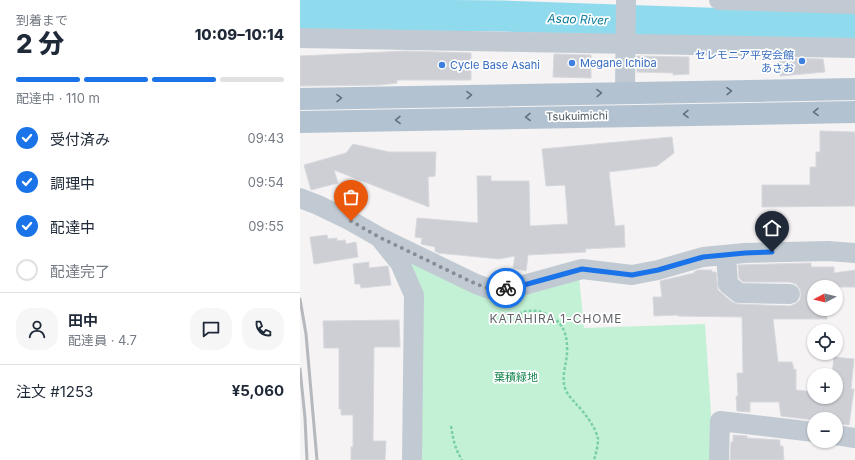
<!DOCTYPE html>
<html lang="ja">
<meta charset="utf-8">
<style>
body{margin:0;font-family:Inter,"Noto Sans JP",sans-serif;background:#f6f6f7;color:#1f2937;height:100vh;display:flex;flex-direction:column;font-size:15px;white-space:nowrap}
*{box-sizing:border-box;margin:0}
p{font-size:13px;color:#747a83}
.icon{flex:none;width:22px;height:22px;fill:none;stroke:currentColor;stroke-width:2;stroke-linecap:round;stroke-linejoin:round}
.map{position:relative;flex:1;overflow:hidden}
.panel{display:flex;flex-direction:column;background:#fff;width:300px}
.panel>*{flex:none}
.needle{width:26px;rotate:263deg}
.buttons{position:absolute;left:507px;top:280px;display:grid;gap:8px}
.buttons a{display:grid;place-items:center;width:36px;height:36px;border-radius:50%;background:#fff;box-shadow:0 1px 3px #0004;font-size:20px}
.pin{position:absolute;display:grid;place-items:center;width:34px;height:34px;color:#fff;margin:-41px -17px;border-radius:50% 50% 50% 0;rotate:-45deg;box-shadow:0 0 4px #0007}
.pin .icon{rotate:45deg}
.courier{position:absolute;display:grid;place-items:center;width:40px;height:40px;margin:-20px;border:3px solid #1a73e8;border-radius:50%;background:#fff;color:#222;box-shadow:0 1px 5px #0007}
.summary em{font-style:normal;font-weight:800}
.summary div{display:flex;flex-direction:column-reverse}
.summary{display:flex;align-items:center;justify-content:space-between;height:68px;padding:0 16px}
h1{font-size:26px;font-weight:800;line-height:30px}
.bar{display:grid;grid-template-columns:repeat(4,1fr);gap:6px 4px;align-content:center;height:48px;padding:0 16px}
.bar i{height:5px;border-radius:3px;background:#e0e1e3}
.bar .active{background:#1a73e8}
.bar p{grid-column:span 4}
.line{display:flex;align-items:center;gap:10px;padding:0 16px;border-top:1px solid #e0e1e3}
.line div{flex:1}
.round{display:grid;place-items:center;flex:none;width:42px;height:42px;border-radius:16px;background:#f6f6f7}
ol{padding:0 16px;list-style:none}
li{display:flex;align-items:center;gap:12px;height:44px}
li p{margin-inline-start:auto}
li .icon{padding:4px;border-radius:50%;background:#1a73e8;color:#fff;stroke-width:4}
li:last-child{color:#747a83}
li i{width:22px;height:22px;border:2px solid #e0e1e3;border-radius:50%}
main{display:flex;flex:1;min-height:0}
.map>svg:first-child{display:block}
</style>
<main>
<section class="panel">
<div class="summary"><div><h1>2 分</h1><p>到着まで</p></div><em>10:09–10:14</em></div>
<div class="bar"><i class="active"></i><i class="active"></i><i class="active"></i><i></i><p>配達中 · 110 m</p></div>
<ol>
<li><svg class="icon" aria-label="check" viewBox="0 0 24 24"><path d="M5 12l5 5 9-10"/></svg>受付済み<p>09:43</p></li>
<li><svg class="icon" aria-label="check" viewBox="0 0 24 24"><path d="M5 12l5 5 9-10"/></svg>調理中<p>09:54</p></li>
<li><svg class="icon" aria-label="check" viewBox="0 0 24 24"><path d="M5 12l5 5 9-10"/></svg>配達中<p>09:55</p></li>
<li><i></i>配達完了</li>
</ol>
<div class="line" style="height:72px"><a class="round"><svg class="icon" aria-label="person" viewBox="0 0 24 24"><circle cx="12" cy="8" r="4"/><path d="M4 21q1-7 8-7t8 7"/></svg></a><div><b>田中</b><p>配達員 · 4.7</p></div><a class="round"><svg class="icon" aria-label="chat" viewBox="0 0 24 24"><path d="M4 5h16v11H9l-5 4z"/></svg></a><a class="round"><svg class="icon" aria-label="phone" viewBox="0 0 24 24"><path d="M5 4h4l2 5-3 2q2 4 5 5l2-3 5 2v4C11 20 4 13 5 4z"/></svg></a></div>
<div class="line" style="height:52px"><div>注文 #1253</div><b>¥5,060</b></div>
</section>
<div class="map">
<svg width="555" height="460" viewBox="0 0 555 460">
<rect width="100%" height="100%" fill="#f5f3f3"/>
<path fill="#c3f1d5" d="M 109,262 L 174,290 L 279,277 L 284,328 L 405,324 L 411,413 L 410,460 L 121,460 Z"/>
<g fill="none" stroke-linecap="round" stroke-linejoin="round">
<path stroke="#90daee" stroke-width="5" d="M 552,24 L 552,7"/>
<path stroke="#90daee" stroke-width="31" d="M 0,14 L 202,16 L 462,25 L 555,24"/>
</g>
<path fill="#cdcfd5" stroke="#d7d9de" d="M 105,51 L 171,53 L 171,80 L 97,80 L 97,83 L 80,85 L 0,86 L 0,56 Z
M 254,54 L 291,55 L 291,78 L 253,77 Z
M 337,56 L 389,57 L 389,74 L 373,75 L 373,73 L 337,72 Z
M 478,58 L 523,59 L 525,72 L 480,76 Z
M 520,131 L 555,132 L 555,206 L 462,207 L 462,185 L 510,185 L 510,167 L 516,167 L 516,152 L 520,152 Z
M 372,137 L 374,153 L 357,166 L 309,172 L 315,226 L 324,225 L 325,247 L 285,249 L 286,252 L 228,255 L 226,271 L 213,268 L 215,256 L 199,259 L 138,253 L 135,251 L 135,247 L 121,244 L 122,238 L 115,237 L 117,218 L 178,223 L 177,176 L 191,176 L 191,181 L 229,181 L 230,226 L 268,224 L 265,185 L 246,186 L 242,149 Z
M 53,144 L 89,152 L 136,152 L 135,176 L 128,177 L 129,207 L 34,170 L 38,183 L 11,190 L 4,165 L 46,153 Z
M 27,235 L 28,239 L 37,238 L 37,241 L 45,240 L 46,244 L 56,242 L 58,257 L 14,264 L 10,237 Z
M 69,262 L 69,268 L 88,266 L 91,285 L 61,288 L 60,284 L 55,284 L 53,264 Z
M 511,263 L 511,267 L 534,267 L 534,273 L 555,270 L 555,287 L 514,287 L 514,309 L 527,309 L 527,319 L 473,319 L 478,362 L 492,362 L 494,370 L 496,369 L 496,390 L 514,392 L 514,397 L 536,397 L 536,375 L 532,375 L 534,357 L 554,359 L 551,389 L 554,389 L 549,425 L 536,424 L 536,419 L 514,419 L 514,420 L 481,416 L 479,402 L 450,402 L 450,412 L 437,411 L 436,396 L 438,396 L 437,373 L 443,373 L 442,317 L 378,316 L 378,315 L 354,316 L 353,297 L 362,297 L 360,281 L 394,273 L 394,272 L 398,270 L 412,270 L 412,272 L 416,272 L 418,290 L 432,302 L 438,304 L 490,306 L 495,304 L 500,300 L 501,295 L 500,289 L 496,284 L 490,282 L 443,282 L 439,278 L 438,265 Z
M 99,320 L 100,347 L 74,347 L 73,441 L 86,441 L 85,460 L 51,460 L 51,447 L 53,447 L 53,415 L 41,415 L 41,409 L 39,409 L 39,348 L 24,348 L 23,321 Z
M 433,435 L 447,436 L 447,438 L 480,440 L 480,446 L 483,446 L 484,460 L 430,460 L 431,442 L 433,442 Z"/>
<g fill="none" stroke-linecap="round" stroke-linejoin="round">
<path stroke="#7ad0a6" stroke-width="2.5" stroke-dasharray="3 2" stroke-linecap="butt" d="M 210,318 C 220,312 232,308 244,313 C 262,320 268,333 267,352 C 267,364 261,375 265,388 C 267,395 273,400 277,405 C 285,413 296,428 298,439 C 298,446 296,453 294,460
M 151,426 C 153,439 155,449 162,460"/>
<path stroke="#c1cad2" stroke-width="20" d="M 419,0 L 555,4
M 0,38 L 555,48
M 325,92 L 326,0
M 0,198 L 18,205 L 51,221 L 79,237 L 100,263 L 114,295 L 112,460
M 79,237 L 176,284 L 190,289 L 213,288 L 282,269 L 332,275 L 358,270 L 403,257 L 445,253 L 528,251 L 555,253
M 426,255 L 428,284 L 439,293 L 490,294
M 536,435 L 555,438
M 419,460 L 420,421 L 514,432"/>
<path stroke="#b3c2d1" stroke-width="22" d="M 0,99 L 555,89
M 0,122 L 555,112"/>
<path stroke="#b5b8bd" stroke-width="3" d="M 0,299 L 6,334 L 17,460
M 0,369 L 5,418 L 7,460"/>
</g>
<defs><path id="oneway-chevron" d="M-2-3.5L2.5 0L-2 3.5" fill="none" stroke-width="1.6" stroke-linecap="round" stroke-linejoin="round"/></defs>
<g stroke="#64717d">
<use href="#oneway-chevron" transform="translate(429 91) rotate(-1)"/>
<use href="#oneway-chevron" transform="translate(299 93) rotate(-1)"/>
<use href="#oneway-chevron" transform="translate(169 95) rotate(-1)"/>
<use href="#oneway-chevron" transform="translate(39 98) rotate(-1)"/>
<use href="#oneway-chevron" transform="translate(516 112) rotate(179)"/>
<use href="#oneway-chevron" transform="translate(386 114) rotate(179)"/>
<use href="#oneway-chevron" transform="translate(228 117) rotate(179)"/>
<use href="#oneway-chevron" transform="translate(98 120) rotate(179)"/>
</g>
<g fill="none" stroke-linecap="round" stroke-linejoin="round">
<path stroke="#868d94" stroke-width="4" stroke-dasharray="0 7.2" d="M 51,221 L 79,237 L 176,284 L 190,289 L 206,288"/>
<path stroke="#1a73e8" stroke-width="5" d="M 206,288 L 213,288 L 282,269 L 332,275 L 358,270 L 403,257 L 445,253 L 472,252"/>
</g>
<g fill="#3f7fe0" stroke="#fff" stroke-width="1.5">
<circle cx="502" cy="61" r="4"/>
<circle cx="272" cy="63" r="4"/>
<circle cx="142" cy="65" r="4"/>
</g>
<g text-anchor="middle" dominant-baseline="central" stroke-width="3.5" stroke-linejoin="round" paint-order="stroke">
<g font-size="11" fill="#366cbe" stroke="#fff" text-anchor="start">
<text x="494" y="55" text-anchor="end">セレモニア平安会館<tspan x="494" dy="13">あさお</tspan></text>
<text x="280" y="63">Megane Ichiba</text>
<text x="150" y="65">Cycle Base Asahi</text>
</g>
<g font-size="11" fill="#4a5661" stroke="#fff">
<text transform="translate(277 116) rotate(-1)">Tsukuimichi</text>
</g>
<g font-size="11" fill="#17864f" stroke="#fff">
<text x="216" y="377">葉積緑地</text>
</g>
<g font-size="12" font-style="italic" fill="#0c7c9b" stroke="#fff">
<text transform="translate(278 19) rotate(2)">Asao River</text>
</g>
<g font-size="12" letter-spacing="1" fill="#5f6368" stroke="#fff">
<text x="256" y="318">KATAHIRA 1-CHOME</text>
</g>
</g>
</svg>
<div class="buttons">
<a><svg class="needle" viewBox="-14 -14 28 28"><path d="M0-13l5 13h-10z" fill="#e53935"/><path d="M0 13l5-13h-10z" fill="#747a83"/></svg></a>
<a><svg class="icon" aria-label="locate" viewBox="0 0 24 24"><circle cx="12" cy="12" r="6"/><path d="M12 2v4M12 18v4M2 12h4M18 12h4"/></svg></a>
<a>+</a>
<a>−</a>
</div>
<div class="pin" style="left:51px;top:221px;background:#ea580c"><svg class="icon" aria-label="bag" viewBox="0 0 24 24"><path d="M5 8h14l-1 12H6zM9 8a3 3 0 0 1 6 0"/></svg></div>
<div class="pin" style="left:472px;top:252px;background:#1f2937"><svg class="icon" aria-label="home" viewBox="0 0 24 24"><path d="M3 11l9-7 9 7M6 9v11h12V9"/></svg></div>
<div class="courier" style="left:206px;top:288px"><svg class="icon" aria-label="bike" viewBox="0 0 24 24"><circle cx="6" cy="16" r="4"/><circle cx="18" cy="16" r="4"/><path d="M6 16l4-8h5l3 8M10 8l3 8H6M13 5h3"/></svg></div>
</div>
</main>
